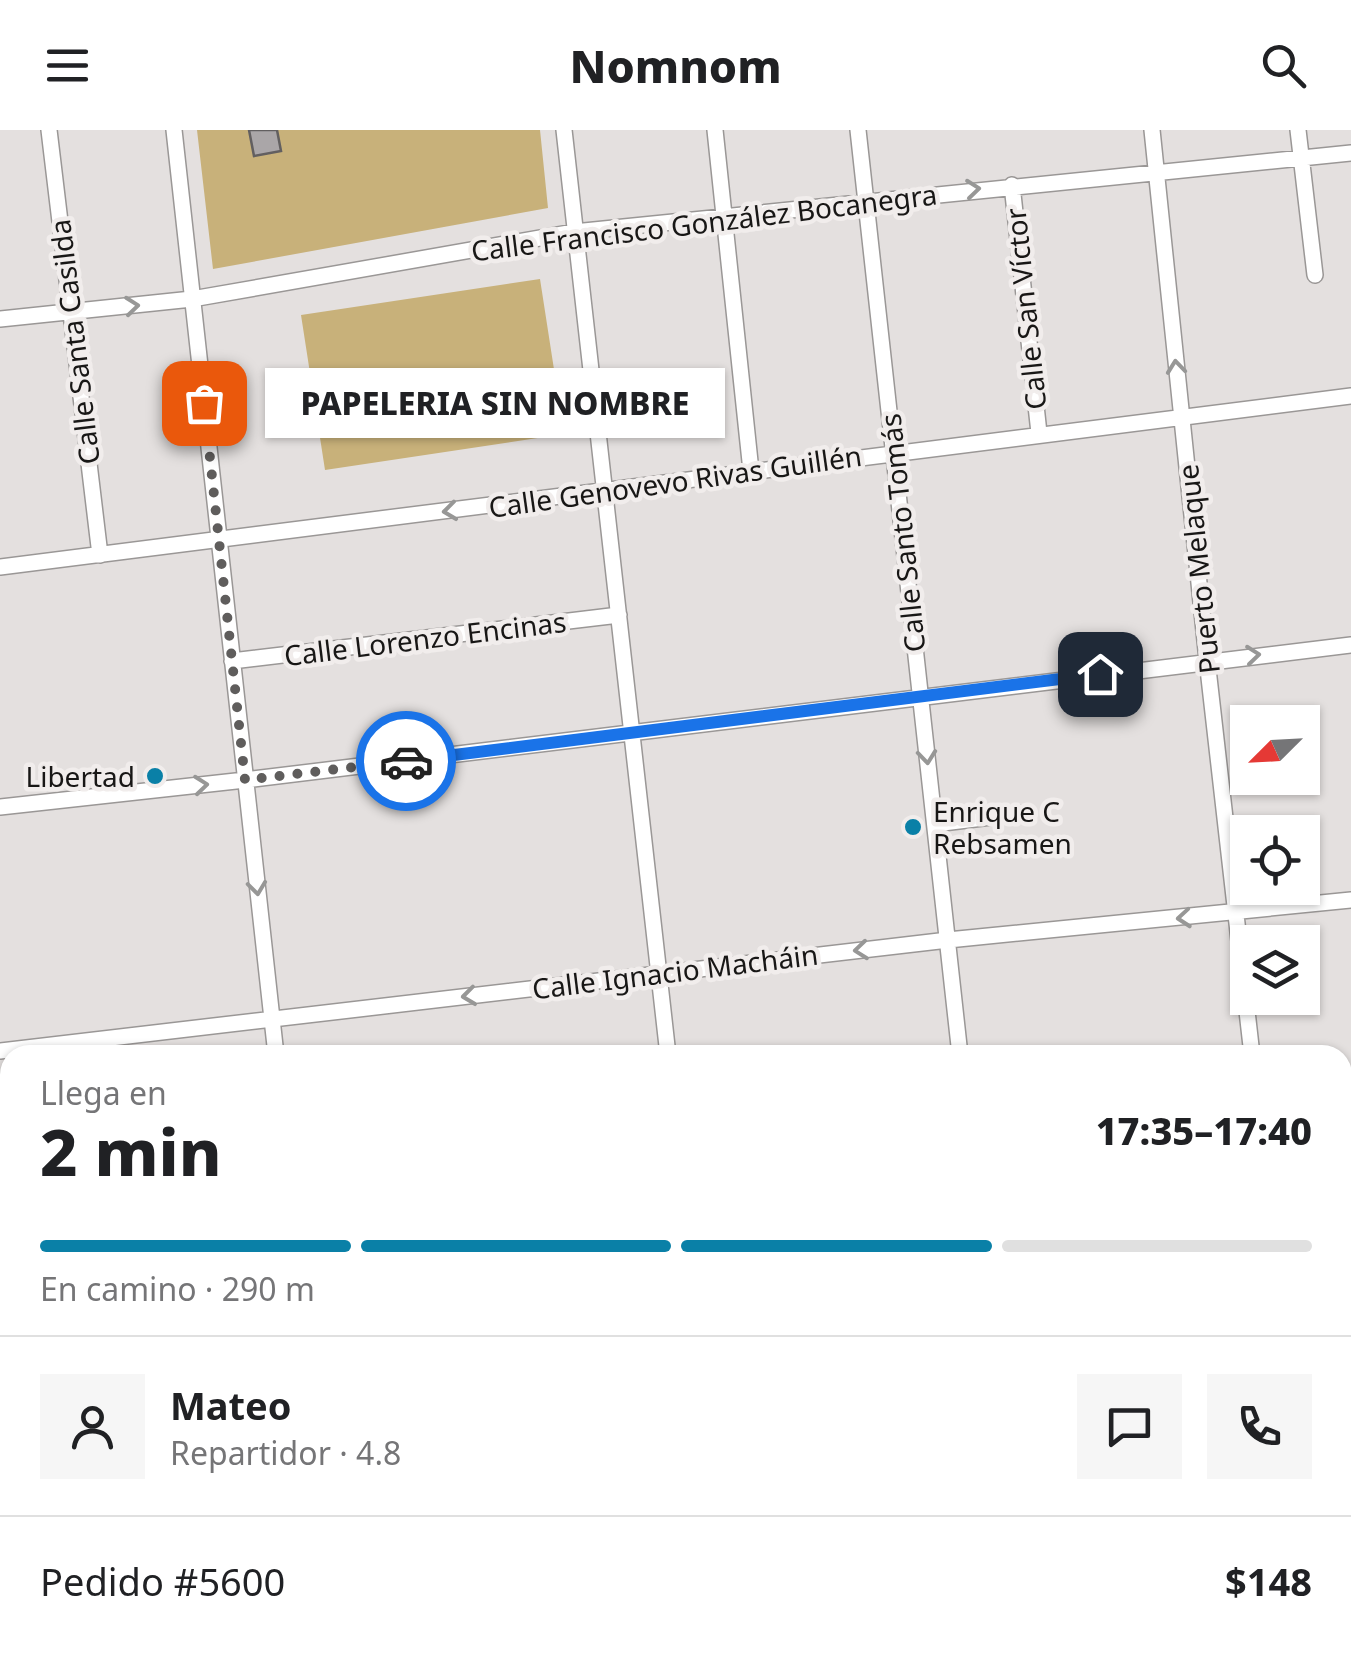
<!DOCTYPE html>
<html lang="es">
<meta charset="utf-8">
<style>
body{margin:0;font-family:"Noto Sans",sans-serif;background:#f6f6f6;color:#202124;height:100vh;display:flex;flex-direction:column;font-size:38px;white-space:nowrap}
*{box-sizing:border-box;margin:0}
p{font-size:32px;color:#757577}
.icon{flex:none;width:55px;height:55px;fill:none;stroke:currentColor;stroke-width:2;stroke-linecap:round;stroke-linejoin:round}
.map{position:relative;flex:1;overflow:hidden}
.drawer{position:absolute;left:0px;top:915px;width:1352px;height:622px;display:flex;flex-direction:column;background:#fff;border-radius:30px 30px 0 0;box-shadow:0 2px 8px #0004}
.drawer>*{flex:none}
.needle{width:65px;rotate:246deg}
.buttons{position:absolute;left:1230px;top:575px;display:grid;gap:20px}
.buttons a{display:grid;place-items:center;width:90px;height:90px;border-radius:0px;background:#fff;box-shadow:0 2px 8px #0004;font-size:50px}
.pin{position:absolute;display:grid;place-items:center;width:85px;height:85px;color:#fff;margin:-42px;border-radius:20px;box-shadow:0 5px 15px #0006}
.courier{position:absolute;display:grid;place-items:center;width:100px;height:100px;margin:-50px;border:8px solid #1a73e8;border-radius:50%;background:#fff;color:#222;box-shadow:0 2px 12px #0007}
.bubble{position:absolute;height:70px;border-radius:0px;background:#fff;box-shadow:0 2px 8px #0004;font-size:32px;font-weight:800;line-height:70px;text-align:center}
.overview em{font-style:normal;font-weight:800}
.overview div{display:flex;flex-direction:column-reverse}
.overview{display:flex;align-items:center;justify-content:space-between;height:170px;padding:0 40px}
h1{font-size:65px;font-weight:800;line-height:75px}
.bar{display:grid;grid-template-columns:repeat(4,1fr);gap:15px 10px;align-content:center;height:120px;padding:0 40px}
.bar i{height:12px;border-radius:8px;background:#e0e0e0}
.bar .on{background:#0a80a7}
.bar p{grid-column:span 4}
.line{display:flex;align-items:center;gap:25px;padding:0 40px;border-top:2px solid #e0e0e0}
.line div{flex:1}
.round{display:grid;place-items:center;flex:none;width:105px;height:105px;border-radius:0px;background:#f6f6f6}
header{display:flex;justify-content:space-between;align-items:center;height:130px;padding:0 40px;background:#fff;font-size:45px;font-weight:800}
.map>svg:first-child{display:block}
</style>
<header><svg class="icon" aria-label="menu" viewBox="0 0 24 24"><path d="M4 6h16M4 12h16M4 18h16"/></svg>Nomnom<svg class="icon" aria-label="search" viewBox="0 0 24 24"><circle cx="10" cy="10" r="6"/><path d="M15 15l6 6"/></svg></header>
<div class="map">
<svg width="1351" height="1536" viewBox="0 0 1351 1536">
<rect width="100%" height="100%" fill="#e4e0df"/>
<path fill="#c8b17a" d="M 197,0 L 540,0 L 548,78 L 213,139 Z
M 540,149 L 564,304 L 325,340 L 301,185 Z"/>
<path fill="#aaa6a8" stroke="#625f60" stroke-width="2.5" d="M 249,0 L 277,0 L 281,21 L 254,26 Z"/>
<g fill="none" stroke-linecap="round" stroke-linejoin="round">
<defs>
<path id="minor" d="M 49,0 L 100,425
M 174,0 L 276,925
M 564,0 L 668,925
M 715,0 L 751,341
M 858,0 L 960,925
M 1152,0 L 1207,530 L 1252,925
M 1298,0 L 1315,145
M 1012,55 L 1039,303
M 0,189 L 192,169 L 574,102 L 1351,23
M 0,437 L 1351,266
M 232,531 L 619,485
M 0,677 L 245,650 L 1351,515
M 935,694 L 1024,683
M 0,921 L 948,810 L 1351,770
M 1342,1011 L 1351,1010
M 0,1094 L 10,1183
M 1342,1262 L 1351,1261
M 0,1410 L 10,1409
M 1342,1504 L 1351,1503
M 48,1528 L 49,1536
M 343,1528 L 344,1536
M 453,1528 L 453,1536
M 506,1528 L 507,1536
M 737,1528 L 738,1536
M 1028,1528 L 1029,1536
M 1321,1528 L 1322,1536
M 1044,1536 L 1123,1528"/>
</defs>
<use href="#minor" stroke="#9a9796" stroke-width="18"/>
<use href="#minor" stroke="#fff" stroke-width="15"/>
</g>
<defs><path id="oneway-chevron" d="M-2-3.5L2.5 0L-2 3.5" fill="none" stroke-width="1.6" stroke-linecap="round" stroke-linejoin="round" transform="scale(2.5)"/></defs>
<g stroke="#979796">
<use href="#oneway-chevron" transform="translate(973 59) rotate(-6)"/>
<use href="#oneway-chevron" transform="translate(132 176) rotate(-6)"/>
<use href="#oneway-chevron" transform="translate(1176 237) rotate(-96)"/>
<use href="#oneway-chevron" transform="translate(450 381) rotate(173)"/>
<use href="#oneway-chevron" transform="translate(1253 525) rotate(-6)"/>
<use href="#oneway-chevron" transform="translate(927 627) rotate(84)"/>
<use href="#oneway-chevron" transform="translate(201 655) rotate(-6)"/>
<use href="#oneway-chevron" transform="translate(257 758) rotate(83)"/>
<use href="#oneway-chevron" transform="translate(1184 788) rotate(175)"/>
<use href="#oneway-chevron" transform="translate(861 820) rotate(174)"/>
<use href="#oneway-chevron" transform="translate(469 866) rotate(173)"/>
</g>
<g fill="none" stroke-linecap="round" stroke-linejoin="round">
<path stroke="#5f5d5c" stroke-width="10" stroke-dasharray="0 18" d="M 204,273 L 245,650 L 406,631"/>
<path stroke="#1a73e8" stroke-width="12" d="M 406,631 L 1100,544"/>
</g>
<g fill="#0a80a7" stroke="#f1edec" stroke-width="4">
<circle cx="155" cy="646" r="10"/>
<circle cx="913" cy="697" r="10"/>
</g>
<g text-anchor="middle" dominant-baseline="central" stroke-width="9" stroke-linejoin="round" paint-order="stroke">
<g font-size="28" fill="#181716" stroke="#f1edec">
<text transform="translate(704 92) rotate(-7)">Calle Francisco González Bocanegra</text>
<text transform="translate(1025 179) rotate(-96)">Calle San Víctor</text>
<text transform="translate(74 212) rotate(-97)">Calle Santa Casilda</text>
<text transform="translate(675 351) rotate(-8)">Calle Genovevo Rivas Guillén</text>
<text transform="translate(902 403) rotate(-96)">Calle Santo Tomás</text>
<text transform="translate(1198 439) rotate(-96)">Puerto Melaque</text>
<text transform="translate(425 508) rotate(-7)">Calle Lorenzo Encinas</text>
<text transform="translate(675 841) rotate(-7)">Calle Ignacio Macháin</text>
</g>
<g font-size="28" fill="#181716" stroke="#f1edec" text-anchor="end">
<text x="135" y="646">Libertad</text>
<text x="933" y="681" text-anchor="start">Enrique C<tspan x="933" dy="32">Rebsamen</tspan></text>
</g>
</g>
</svg>
<div class="buttons">
<a><svg class="needle" viewBox="-14 -14 28 28"><path d="M0-13l5 13h-10z" fill="#e53935"/><path d="M0 13l5-13h-10z" fill="#757577"/></svg></a>
<a><svg class="icon" aria-label="locate" viewBox="0 0 24 24"><circle cx="12" cy="12" r="6"/><path d="M12 2v4M12 18v4M2 12h4M18 12h4"/></svg></a>
<a><svg class="icon" aria-label="layers" viewBox="0 0 24 24"><path d="M12 4l9 5-9 5-9-5zM3 14l9 5 9-5"/></svg></a>
</div>
<div class="pin" style="left:204px;top:273px;background:#ea580c"><svg class="icon" aria-label="bag" viewBox="0 0 24 24"><path d="M5 8h14l-1 12H6zM9 8a3 3 0 0 1 6 0"/></svg></div>
<div class="pin" style="left:1100px;top:544px;background:#1f2937"><svg class="icon" aria-label="home" viewBox="0 0 24 24"><path d="M3 11l9-7 9 7M6 9v11h12V9"/></svg></div>
<div class="courier" style="left:406px;top:631px"><svg class="icon" aria-label="car" viewBox="0 0 24 24"><path d="M5 17H2v-5l4-1 3-4h7l3 4 3 1v5h-3M9 17h6M6 11h13"/><circle cx="7" cy="17" r="2"/><circle cx="17" cy="17" r="2"/></svg></div>
<div class="bubble" style="left:265px;top:238px;width:460px">PAPELERIA SIN NOMBRE</div>
<section class="drawer">
<div class="overview"><div><h1>2 min</h1><p>Llega en</p></div><em>17:35–17:40</em></div>
<div class="bar"><i class="on"></i><i class="on"></i><i class="on"></i><i></i><p>En camino · 290 m</p></div>
<div class="line" style="height:180px"><a class="round"><svg class="icon" aria-label="person" viewBox="0 0 24 24"><circle cx="12" cy="8" r="4"/><path d="M4 21q1-7 8-7t8 7"/></svg></a><div><b>Mateo</b><p>Repartidor · 4.8</p></div><a class="round"><svg class="icon" aria-label="chat" viewBox="0 0 24 24"><path d="M4 5h16v11H9l-5 4z"/></svg></a><a class="round"><svg class="icon" aria-label="phone" viewBox="0 0 24 24"><path d="M5 4h4l2 5-3 2q2 4 5 5l2-3 5 2v4C11 20 4 13 5 4z"/></svg></a></div>
<div class="line" style="height:130px"><div>Pedido #5600</div><b>$148</b></div>
</section>
</div>
